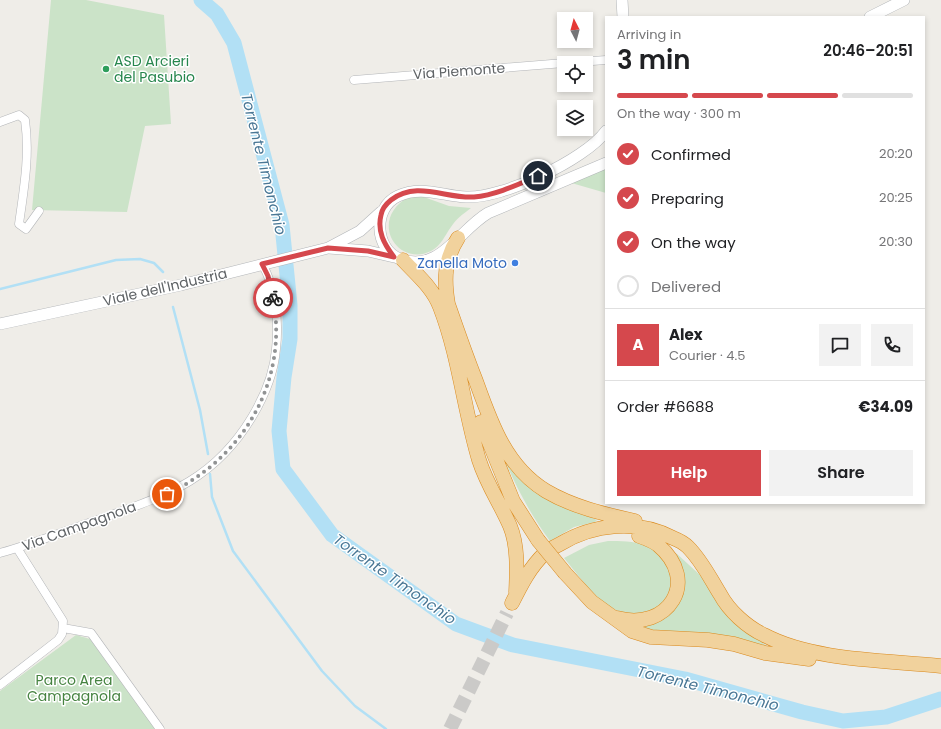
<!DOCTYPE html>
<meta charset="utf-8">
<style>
body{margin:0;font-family:Poppins,sans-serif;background:#f2f2f2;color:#202124;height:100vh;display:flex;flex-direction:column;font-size:15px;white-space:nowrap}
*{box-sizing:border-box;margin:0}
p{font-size:13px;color:#757577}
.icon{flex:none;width:22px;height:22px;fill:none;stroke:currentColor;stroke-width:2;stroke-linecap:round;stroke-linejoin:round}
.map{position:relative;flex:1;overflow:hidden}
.details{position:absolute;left:605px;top:16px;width:320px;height:488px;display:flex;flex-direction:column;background:#fff;border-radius:0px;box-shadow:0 2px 6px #0003}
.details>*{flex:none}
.needle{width:26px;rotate:354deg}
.buttons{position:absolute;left:557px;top:12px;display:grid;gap:8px}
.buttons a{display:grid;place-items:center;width:36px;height:36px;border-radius:0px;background:#fff;box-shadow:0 2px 6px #0003;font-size:20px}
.pin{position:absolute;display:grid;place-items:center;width:34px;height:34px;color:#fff;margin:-17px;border:2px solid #fff;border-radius:50%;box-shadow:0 1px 4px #0007}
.courier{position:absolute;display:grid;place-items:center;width:40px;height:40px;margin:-20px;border:3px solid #d5484d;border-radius:50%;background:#fff;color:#222;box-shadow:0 1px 5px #0007}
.overview em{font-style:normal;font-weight:600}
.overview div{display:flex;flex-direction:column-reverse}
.overview{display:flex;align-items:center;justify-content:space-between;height:68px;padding:0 12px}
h1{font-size:26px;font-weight:600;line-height:30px}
.bar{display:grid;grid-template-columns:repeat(4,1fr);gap:6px 4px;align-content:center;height:48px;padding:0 12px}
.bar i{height:5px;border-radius:3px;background:#e0e0e0}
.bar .on{background:#d5484d}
.bar p{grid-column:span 4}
.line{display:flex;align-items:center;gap:10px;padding:0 12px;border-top:1px solid #e0e0e0}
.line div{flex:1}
.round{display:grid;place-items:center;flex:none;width:42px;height:42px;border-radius:0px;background:#f2f2f2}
ol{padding:0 12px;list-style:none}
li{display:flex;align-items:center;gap:12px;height:44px}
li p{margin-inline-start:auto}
li .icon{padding:4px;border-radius:50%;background:#d5484d;color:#fff;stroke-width:4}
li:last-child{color:#757577}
li i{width:22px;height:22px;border:2px solid #e0e0e0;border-radius:50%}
.primary-button{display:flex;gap:8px;margin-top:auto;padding:8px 12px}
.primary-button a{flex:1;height:46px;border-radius:0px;background:#d5484d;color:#fff;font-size:16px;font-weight:600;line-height:46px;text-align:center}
.primary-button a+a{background:#f2f2f2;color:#202124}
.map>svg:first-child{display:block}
</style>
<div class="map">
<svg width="941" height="729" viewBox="0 0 941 729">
<rect width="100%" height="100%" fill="#efede8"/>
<path fill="#cbe3c8" d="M 51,0 L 86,0 L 164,15 L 171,124 L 145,126 L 127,212 L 32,210 Z
M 606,169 L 606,193 L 568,182 Z
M 410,196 L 421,196 L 449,206 L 471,208 C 463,214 456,219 451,227 C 445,235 441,246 431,251 C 397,268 367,219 410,196 Z
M 503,456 L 564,507 L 597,520 L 595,522 L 574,527 L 550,541 C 530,514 516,487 503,456 Z
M 608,541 C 621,541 633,541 645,545 C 668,554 685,588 662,607 C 658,610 649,611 644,612 C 634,616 628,616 618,611 C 596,601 579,576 564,558 L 589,545 Z
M 676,553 L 700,575 L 720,605 L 741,628 L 767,646 L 786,653 L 666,635 L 638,627 L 679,601 C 684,581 685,573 676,553 Z
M 76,635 L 90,639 L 155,729 L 0,729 L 0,691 Z"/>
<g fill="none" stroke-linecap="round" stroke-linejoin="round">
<path stroke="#b2e0f5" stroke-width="2.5" d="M 0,289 L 116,260 L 140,259 L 154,263 L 163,272
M 173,307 L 200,410 L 208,454
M 210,474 L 212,497 L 233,551 L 322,671 L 355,706 L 386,729"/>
<path stroke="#b2e0f5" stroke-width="15" d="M 201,0 L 217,14 L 234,43 L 282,225 L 290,305 L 290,339 L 284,377 L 279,431 L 283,469 L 332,535 L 456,624 L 513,645 L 685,679 L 802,712 L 843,721 L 886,717 L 941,699"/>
<path stroke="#cbcac8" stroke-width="14" stroke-dasharray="14 7" stroke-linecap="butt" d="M 450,729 L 507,613"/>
<defs>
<path id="street" d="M 565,63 L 606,60
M 354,80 L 564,63
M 0,122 L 19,115 L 25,120 C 30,155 24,188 19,224 L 26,229 L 39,211
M 0,553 C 33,544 65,531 97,520 C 164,496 213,482 252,417 C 264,397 274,373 276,349 C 279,322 276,287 262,264
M 63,628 L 91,633 L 160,729
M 0,685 L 58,640 L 62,634 L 63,621 L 17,548"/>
<path id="secondary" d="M 622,0 L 623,17
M 870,17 L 904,0
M 606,131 C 585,160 502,199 466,197 C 443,196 421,185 398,196 C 372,208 375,250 400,259 C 439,274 459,230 488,213 L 606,163
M 329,248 L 368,251 L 394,257
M 0,324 L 181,285 L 328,248 L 360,231 L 381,212"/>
<path id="highway" d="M 458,238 C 444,260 444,280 448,304 C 457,330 466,356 476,381 C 491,423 506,467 546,491 C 573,507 604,514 635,521
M 403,260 C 417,275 433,288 440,307 C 459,356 464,410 479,460 C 487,485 500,503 510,526 C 518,545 517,571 516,592
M 481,422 L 513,501 L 538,540
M 565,573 L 592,602 L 632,631 L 651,637 L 708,640 L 734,644 L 765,653 L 809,659
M 512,603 C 521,585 530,567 545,553 C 549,549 555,547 560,544 C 593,524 637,519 673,538 C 678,540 684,543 688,547 C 702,561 710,578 720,594 C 729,611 747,627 764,635 C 813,661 885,660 941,666
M 617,618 C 668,632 701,581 658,545 C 653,541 645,538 639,536"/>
</defs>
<use href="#street" stroke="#b3b5b8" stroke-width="9"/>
<use href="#secondary" stroke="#b2b5b8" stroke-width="12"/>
<use href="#highway" stroke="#da891c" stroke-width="15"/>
<use href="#street" stroke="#fff" stroke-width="8"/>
<use href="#secondary" stroke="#fff" stroke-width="11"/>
<use href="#highway" stroke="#f1d29d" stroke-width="14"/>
<defs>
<path id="highway-bridge" d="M 538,540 L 565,573"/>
</defs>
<use href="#highway-bridge" stroke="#da891c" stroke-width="15" stroke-linecap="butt"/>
<use href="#highway-bridge" stroke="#f1d29d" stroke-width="14"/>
</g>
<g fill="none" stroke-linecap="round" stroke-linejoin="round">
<path stroke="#919394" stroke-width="4" stroke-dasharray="0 7.2" d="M 167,494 C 243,459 289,381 273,298"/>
<path stroke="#d5484d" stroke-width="5" d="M 273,298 L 268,276 L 262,264 L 328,248 L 368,251 L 394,257 C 384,244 377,231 381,215 C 382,209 386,204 391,200 C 417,180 446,199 474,197 C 496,195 519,184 538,176"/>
</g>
<circle fill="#2e9e5b" stroke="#fff" stroke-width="1.5" cx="106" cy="69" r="4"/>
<circle fill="#3f7fe0" stroke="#fff" stroke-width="1.5" cx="515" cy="263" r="4"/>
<g text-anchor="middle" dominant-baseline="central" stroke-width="3" stroke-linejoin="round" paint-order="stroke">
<g font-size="14" fill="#27864d" stroke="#fff" text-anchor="start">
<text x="114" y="61">ASD Arcieri<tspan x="114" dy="16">del Pasubio</tspan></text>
</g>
<g font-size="14" fill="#5f6366" stroke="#fff">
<text transform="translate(459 71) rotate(-4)">Via Piemonte</text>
<text transform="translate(165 287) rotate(-13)">Viale dell'Industria</text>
<text transform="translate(79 526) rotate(-20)">Via Campagnola</text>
</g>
<g font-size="14" fill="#366cbe" stroke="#fff" text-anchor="end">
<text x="507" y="263">Zanella Moto</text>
</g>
<g font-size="14" fill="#468341" stroke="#fff">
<text x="74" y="680">Parco Area<tspan x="74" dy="16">Campagnola</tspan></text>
</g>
<g font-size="15" font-style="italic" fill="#497795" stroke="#fff">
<text transform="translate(264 164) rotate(76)">Torrente Timonchio</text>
<text transform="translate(395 579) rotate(35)">Torrente Timonchio</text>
<text transform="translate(708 688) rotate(14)">Torrente Timonchio</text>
</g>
</g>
</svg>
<div class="buttons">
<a><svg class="needle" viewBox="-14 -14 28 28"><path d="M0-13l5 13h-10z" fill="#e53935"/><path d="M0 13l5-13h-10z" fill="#757577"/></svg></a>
<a><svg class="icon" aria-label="locate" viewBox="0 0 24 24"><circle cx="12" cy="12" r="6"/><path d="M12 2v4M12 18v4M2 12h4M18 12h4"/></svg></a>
<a><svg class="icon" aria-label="layers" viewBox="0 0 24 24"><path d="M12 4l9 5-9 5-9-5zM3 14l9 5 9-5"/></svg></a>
</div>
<div class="pin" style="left:167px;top:494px;background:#ea580c"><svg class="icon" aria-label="bag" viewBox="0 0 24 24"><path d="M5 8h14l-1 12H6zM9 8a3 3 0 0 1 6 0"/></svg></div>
<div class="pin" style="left:538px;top:176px;background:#1f2937"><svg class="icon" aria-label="home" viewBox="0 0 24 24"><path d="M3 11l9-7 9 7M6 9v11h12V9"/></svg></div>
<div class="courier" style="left:273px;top:298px"><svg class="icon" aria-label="bike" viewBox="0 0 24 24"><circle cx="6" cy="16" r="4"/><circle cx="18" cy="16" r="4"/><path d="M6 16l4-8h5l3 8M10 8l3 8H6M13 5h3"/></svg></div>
<section class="details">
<div class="overview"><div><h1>3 min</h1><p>Arriving in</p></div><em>20:46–20:51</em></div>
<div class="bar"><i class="on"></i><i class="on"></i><i class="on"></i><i></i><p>On the way · 300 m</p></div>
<ol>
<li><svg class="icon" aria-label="check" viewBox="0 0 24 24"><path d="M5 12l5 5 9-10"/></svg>Confirmed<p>20:20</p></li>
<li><svg class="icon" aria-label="check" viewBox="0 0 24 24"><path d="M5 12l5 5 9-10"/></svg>Preparing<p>20:25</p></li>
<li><svg class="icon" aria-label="check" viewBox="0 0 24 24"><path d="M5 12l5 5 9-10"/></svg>On the way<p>20:30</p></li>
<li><i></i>Delivered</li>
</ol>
<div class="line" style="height:72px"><b class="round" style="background:#d5484d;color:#fff">A</b><div><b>Alex</b><p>Courier · 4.5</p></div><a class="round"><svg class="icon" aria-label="chat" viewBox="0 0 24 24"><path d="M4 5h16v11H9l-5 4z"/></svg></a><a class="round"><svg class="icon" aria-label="phone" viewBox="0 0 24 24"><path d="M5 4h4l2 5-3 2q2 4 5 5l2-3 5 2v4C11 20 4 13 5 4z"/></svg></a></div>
<div class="line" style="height:52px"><div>Order #6688</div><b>€34.09</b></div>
<div class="primary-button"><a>Help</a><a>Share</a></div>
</section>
</div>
